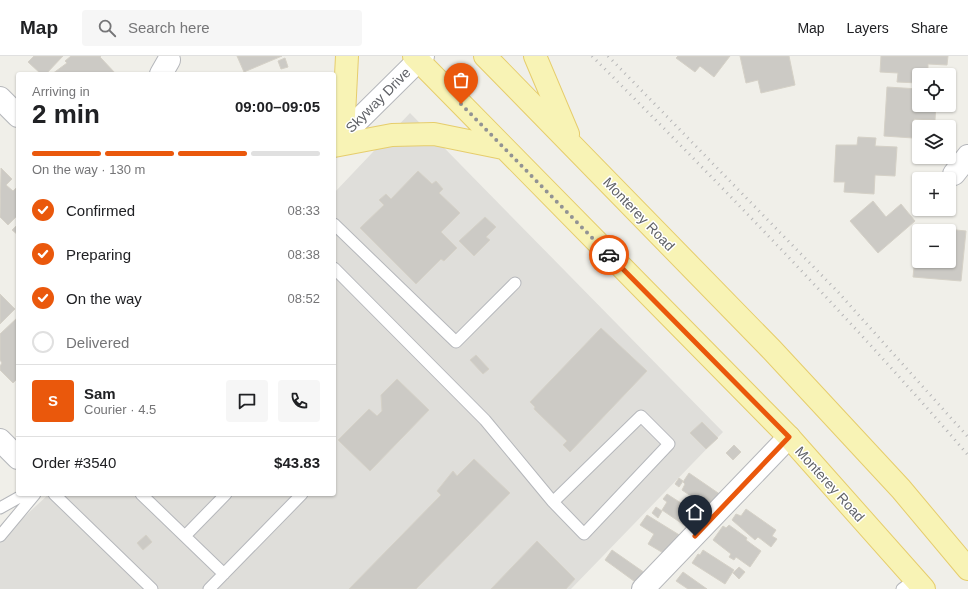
<!DOCTYPE html>
<meta charset="utf-8">
<style>
body{margin:0;font-family:Helvetica,sans-serif;background:#f6f6f6;color:#202124;height:100vh;display:flex;flex-direction:column;font-size:15px;white-space:nowrap}
*{box-sizing:border-box;margin:0}
p{font-size:13px;color:#757577}
.icon{flex:none;width:22px;height:22px;fill:none;stroke:currentColor;stroke-width:2;stroke-linecap:round;stroke-linejoin:round}
.map{position:relative;flex:1;overflow:hidden}
.panel{position:absolute;left:16px;top:16px;width:320px;height:424px;display:flex;flex-direction:column;background:#fff;border-radius:4px;box-shadow:0 1px 3px #0004}
.panel>*{flex:none}
.fabs{position:absolute;left:912px;top:12px;display:grid;gap:8px}
.fabs a{display:grid;place-items:center;width:44px;height:44px;border-radius:4px;background:#fff;box-shadow:0 1px 3px #0004;font-size:20px}
.pin{position:absolute;display:grid;place-items:center;width:34px;height:34px;color:#fff;margin:-41px -17px;border-radius:50% 50% 50% 0;rotate:-45deg;box-shadow:0 0 4px #0007}
.pin .icon{rotate:45deg}
.courier{position:absolute;display:grid;place-items:center;width:40px;height:40px;margin:-20px;border:3px solid #ea580c;border-radius:50%;background:#fff;color:#222;box-shadow:0 1px 5px #0007}
.overview em{font-style:normal;font-weight:700}
.overview div{display:flex;flex-direction:column-reverse}
.overview{display:flex;align-items:center;justify-content:space-between;height:68px;padding:0 16px}
h1{font-size:26px;font-weight:700;line-height:30px}
.bar{display:grid;grid-template-columns:repeat(4,1fr);gap:6px 4px;align-content:center;height:48px;padding:0 16px}
.bar i{height:5px;border-radius:3px;background:#e0e0e0}
.bar .on{background:#ea580c}
.bar p{grid-column:span 4}
.line{display:flex;align-items:center;gap:10px;padding:0 16px;border-top:1px solid #e0e0e0}
.line div{flex:1}
.round{display:grid;place-items:center;flex:none;width:42px;height:42px;border-radius:4px;background:#f6f6f6}
ol{padding:0 16px;list-style:none}
li{display:flex;align-items:center;gap:12px;height:44px}
li p{margin-inline-start:auto}
li .icon{padding:4px;border-radius:50%;background:#ea580c;color:#fff;stroke-width:4}
li:last-child{color:#757577}
li i{width:22px;height:22px;border:2px solid #e0e0e0;border-radius:50%}
header{display:flex;align-items:center;gap:24px;box-sizing:border-box;height:56px;padding:0 20px;background:#fff;border-bottom:1px solid #e0e0e0}
header strong{font-size:19px}
nav{display:flex;gap:22px;margin-inline-start:auto;font-size:14px}
.search{width:280px;height:36px;background:#f6f6f6;display:flex;align-items:center;gap:10px;box-sizing:border-box;padding:0 14px;border-radius:4px;color:#757577;font-size:15px}
.map>svg:first-child{display:block}
</style>
<header>
<strong>Map</strong>
<div class="search"><svg class="icon" aria-label="search" viewBox="0 0 24 24"><circle cx="10" cy="10" r="6"/><path d="M15 15l6 6"/></svg>Search here</div>
<nav><a>Map</a><a>Layers</a><a>Share</a></nav>
</header>
<div class="map">
<svg width="968" height="533" viewBox="0 0 968 533">
<rect width="100%" height="100%" fill="#f0efe9"/>
<path fill="#dfdeda" d="M 410,57 L 723,376 L 571,533 L 0,533 L 0,483 L 49,438 L 334,438 L 334,137 Z"/>
<path fill="#cccac5" stroke="#d5d1c7" d="M 34,0 L 63,0 L 46,18 L 41,18 L 28,6 Z
M 71,0 L 101,0 L 100,1 L 116,18 L 52,18 L 67,7 L 65,5 Z
M 237,0 L 282,0 L 244,16 Z
M 678,0 L 730,0 L 714,21 L 700,10 L 695,16 L 676,2 Z
M 740,0 L 789,0 L 795,29 L 761,37 L 758,24 L 746,27 Z
M 881,0 L 948,0 L 947,9 L 928,8 L 928,19 L 919,19 L 919,27 L 897,26 L 898,17 L 880,16 Z
M 285,2 L 288,11 L 281,13 L 278,5 Z
M 887,31 L 919,33 L 919,49 L 936,49 L 935,64 L 914,63 L 913,82 L 884,80 Z
M 858,81 L 876,82 L 875,90 L 897,91 L 895,120 L 875,119 L 874,138 L 844,136 L 845,126 L 834,126 L 836,89 L 857,89 Z
M 1,112 L 12,123 L 6,129 L 13,135 L 18,130 L 18,159 L 8,169 L 0,161 Z
M 418,115 L 432,128 L 436,125 L 443,133 L 439,137 L 460,157 L 441,176 L 457,192 L 444,205 L 441,203 L 416,228 L 360,172 L 384,149 L 379,144 L 386,138 L 391,143 Z
M 873,145 L 886,161 L 901,148 L 915,165 L 878,197 L 850,165 Z
M 485,161 L 496,171 L 486,181 L 490,184 L 474,200 L 459,185 Z
M 18,168 L 18,179 L 12,174 Z
M 937,172 L 966,175 L 961,225 L 913,221 L 916,191 L 919,191 L 919,205 L 949,205 L 949,175 L 936,175 Z
M 0,238 L 15,253 L 0,268 Z
M 18,261 L 18,322 L 13,327 L 0,314 L 0,310 L 2,307 L 0,304 L 0,278 Z
M 601,272 L 647,315 L 570,396 L 563,389 L 567,385 L 534,353 L 535,351 L 530,346 Z
M 476,299 L 489,313 L 483,318 L 470,304 Z
M 397,323 L 429,354 L 370,415 L 338,384 L 369,353 L 377,360 L 382,355 L 381,339 Z
M 702,366 L 718,382 L 706,393 L 690,377 Z
M 734,389 L 741,396 L 733,404 L 726,397 Z
M 474,403 L 510,437 L 416,533 L 349,533 L 441,439 L 437,435 L 453,415 L 457,420 Z
M 689,417 L 721,439 L 715,448 L 711,446 L 707,451 L 682,434 L 685,428 L 683,426 Z
M 679,422 L 683,425 L 679,431 L 675,428 Z
M 667,438 L 698,458 L 687,471 L 662,454 L 667,446 L 663,443 Z
M 656,451 L 662,455 L 658,462 L 652,457 Z
M 746,453 L 776,474 L 772,480 L 777,483 L 771,491 L 758,481 L 755,484 L 732,464 L 736,458 L 741,460 Z
M 647,459 L 681,480 L 665,498 L 648,488 L 654,478 L 640,469 Z
M 729,469 L 747,482 L 746,484 L 761,495 L 750,511 L 736,501 L 734,504 L 729,501 L 731,498 L 713,484 L 723,470 L 726,472 Z
M 146,479 L 152,486 L 143,494 L 137,487 Z
M 537,485 L 575,523 L 566,533 L 491,533 Z
M 612,494 L 645,517 L 638,528 L 605,504 Z
M 703,494 L 734,514 L 725,528 L 692,507 L 698,498 L 700,499 Z
M 739,511 L 745,516 L 739,523 L 733,517 Z
M 683,516 L 707,533 L 688,533 L 676,525 Z"/>
<g fill="none" stroke-linecap="round" stroke-linejoin="round">
<defs>
<path id="lane" d="M 334,168 L 456,286 L 515,227
M 334,212 L 485,364 L 553,446 L 584,478 L 669,388 L 641,360 L 553,446
M 54,438 L 152,533
M 141,438 L 224,518
M 0,452 L 25,438
M 0,480 L 35,438
M 185,480 L 226,438
M 209,533 L 302,438
M 902,533 L 915,523"/>
<path id="street" d="M 161,18 L 169,4
M 0,42 L 18,60
M 334,88 L 423,0
M 954,118 L 968,100
M 0,384 L 18,402
M 643,533 L 789,381"/>
<path id="primary" d="M 414,0 L 789,381 L 924,533
M 485,0 L 772,294 L 901,433 L 968,513
M 535,0 L 568,78
M 334,85 L 344,59 L 347,0
M 334,90 L 392,79 L 434,78 L 503,92"/>
</defs>
<use href="#lane" stroke="#b5b7bb" stroke-width="13"/>
<use href="#street" stroke="#b5b7bb" stroke-width="24"/>
<use href="#primary" stroke="#e6cd6c" stroke-width="24"/>
<use href="#lane" stroke="#fff" stroke-width="11"/>
<use href="#street" stroke="#fff" stroke-width="22"/>
<use href="#primary" stroke="#f8f3b5" stroke-width="22"/>
<path stroke="#b6b6b7" stroke-width="3" stroke-dasharray="1 5" stroke-linecap="butt" d="M 592,0 C 721,129 849,261 968,399
M 608,0 L 838,236 L 968,381"/>
</g>
<g fill="none" stroke-linecap="round" stroke-linejoin="round">
<path stroke="#929394" stroke-width="4" stroke-dasharray="0 7.2" d="M 461,48 L 609,199"/>
<path stroke="#ea580c" stroke-width="5" d="M 609,199 L 789,381 L 695,480"/>
</g>
<g text-anchor="middle" dominant-baseline="central" stroke-width="3" stroke-linejoin="round" paint-order="stroke">
<g font-size="14" fill="#606267" stroke="#fff">
<text transform="translate(378 44) rotate(-45)">Skyway Drive</text>
<text transform="translate(639 158) rotate(46)">Monterey Road</text>
<text transform="translate(830 428) rotate(48)">Monterey Road</text>
</g>
</g>
</svg>
<div class="fabs">
<a><svg class="icon" aria-label="locate" viewBox="0 0 24 24"><circle cx="12" cy="12" r="6"/><path d="M12 2v4M12 18v4M2 12h4M18 12h4"/></svg></a>
<a><svg class="icon" aria-label="layers" viewBox="0 0 24 24"><path d="M12 4l9 5-9 5-9-5zM3 14l9 5 9-5"/></svg></a>
<a>+</a>
<a>−</a>
</div>
<div class="pin" style="left:461px;top:48px;background:#ea580c"><svg class="icon" aria-label="bag" viewBox="0 0 24 24"><path d="M5 8h14l-1 12H6zM9 8a3 3 0 0 1 6 0"/></svg></div>
<div class="pin" style="left:695px;top:480px;background:#1f2937"><svg class="icon" aria-label="home" viewBox="0 0 24 24"><path d="M3 11l9-7 9 7M6 9v11h12V9"/></svg></div>
<div class="courier" style="left:609px;top:199px"><svg class="icon" aria-label="car" viewBox="0 0 24 24"><path d="M5 17H2v-5l4-1 3-4h7l3 4 3 1v5h-3M9 17h6M6 11h13"/><circle cx="7" cy="17" r="2"/><circle cx="17" cy="17" r="2"/></svg></div>
<section class="panel">
<div class="overview"><div><h1>2 min</h1><p>Arriving in</p></div><em>09:00–09:05</em></div>
<div class="bar"><i class="on"></i><i class="on"></i><i class="on"></i><i></i><p>On the way · 130 m</p></div>
<ol>
<li><svg class="icon" aria-label="check" viewBox="0 0 24 24"><path d="M5 12l5 5 9-10"/></svg>Confirmed<p>08:33</p></li>
<li><svg class="icon" aria-label="check" viewBox="0 0 24 24"><path d="M5 12l5 5 9-10"/></svg>Preparing<p>08:38</p></li>
<li><svg class="icon" aria-label="check" viewBox="0 0 24 24"><path d="M5 12l5 5 9-10"/></svg>On the way<p>08:52</p></li>
<li><i></i>Delivered</li>
</ol>
<div class="line" style="height:72px"><b class="round" style="background:#ea580c;color:#fff">S</b><div><b>Sam</b><p>Courier · 4.5</p></div><a class="round"><svg class="icon" aria-label="chat" viewBox="0 0 24 24"><path d="M4 5h16v11H9l-5 4z"/></svg></a><a class="round"><svg class="icon" aria-label="phone" viewBox="0 0 24 24"><path d="M5 4h4l2 5-3 2q2 4 5 5l2-3 5 2v4C11 20 4 13 5 4z"/></svg></a></div>
<div class="line" style="height:52px"><div>Order #3540</div><b>$43.83</b></div>
</section>
</div>
